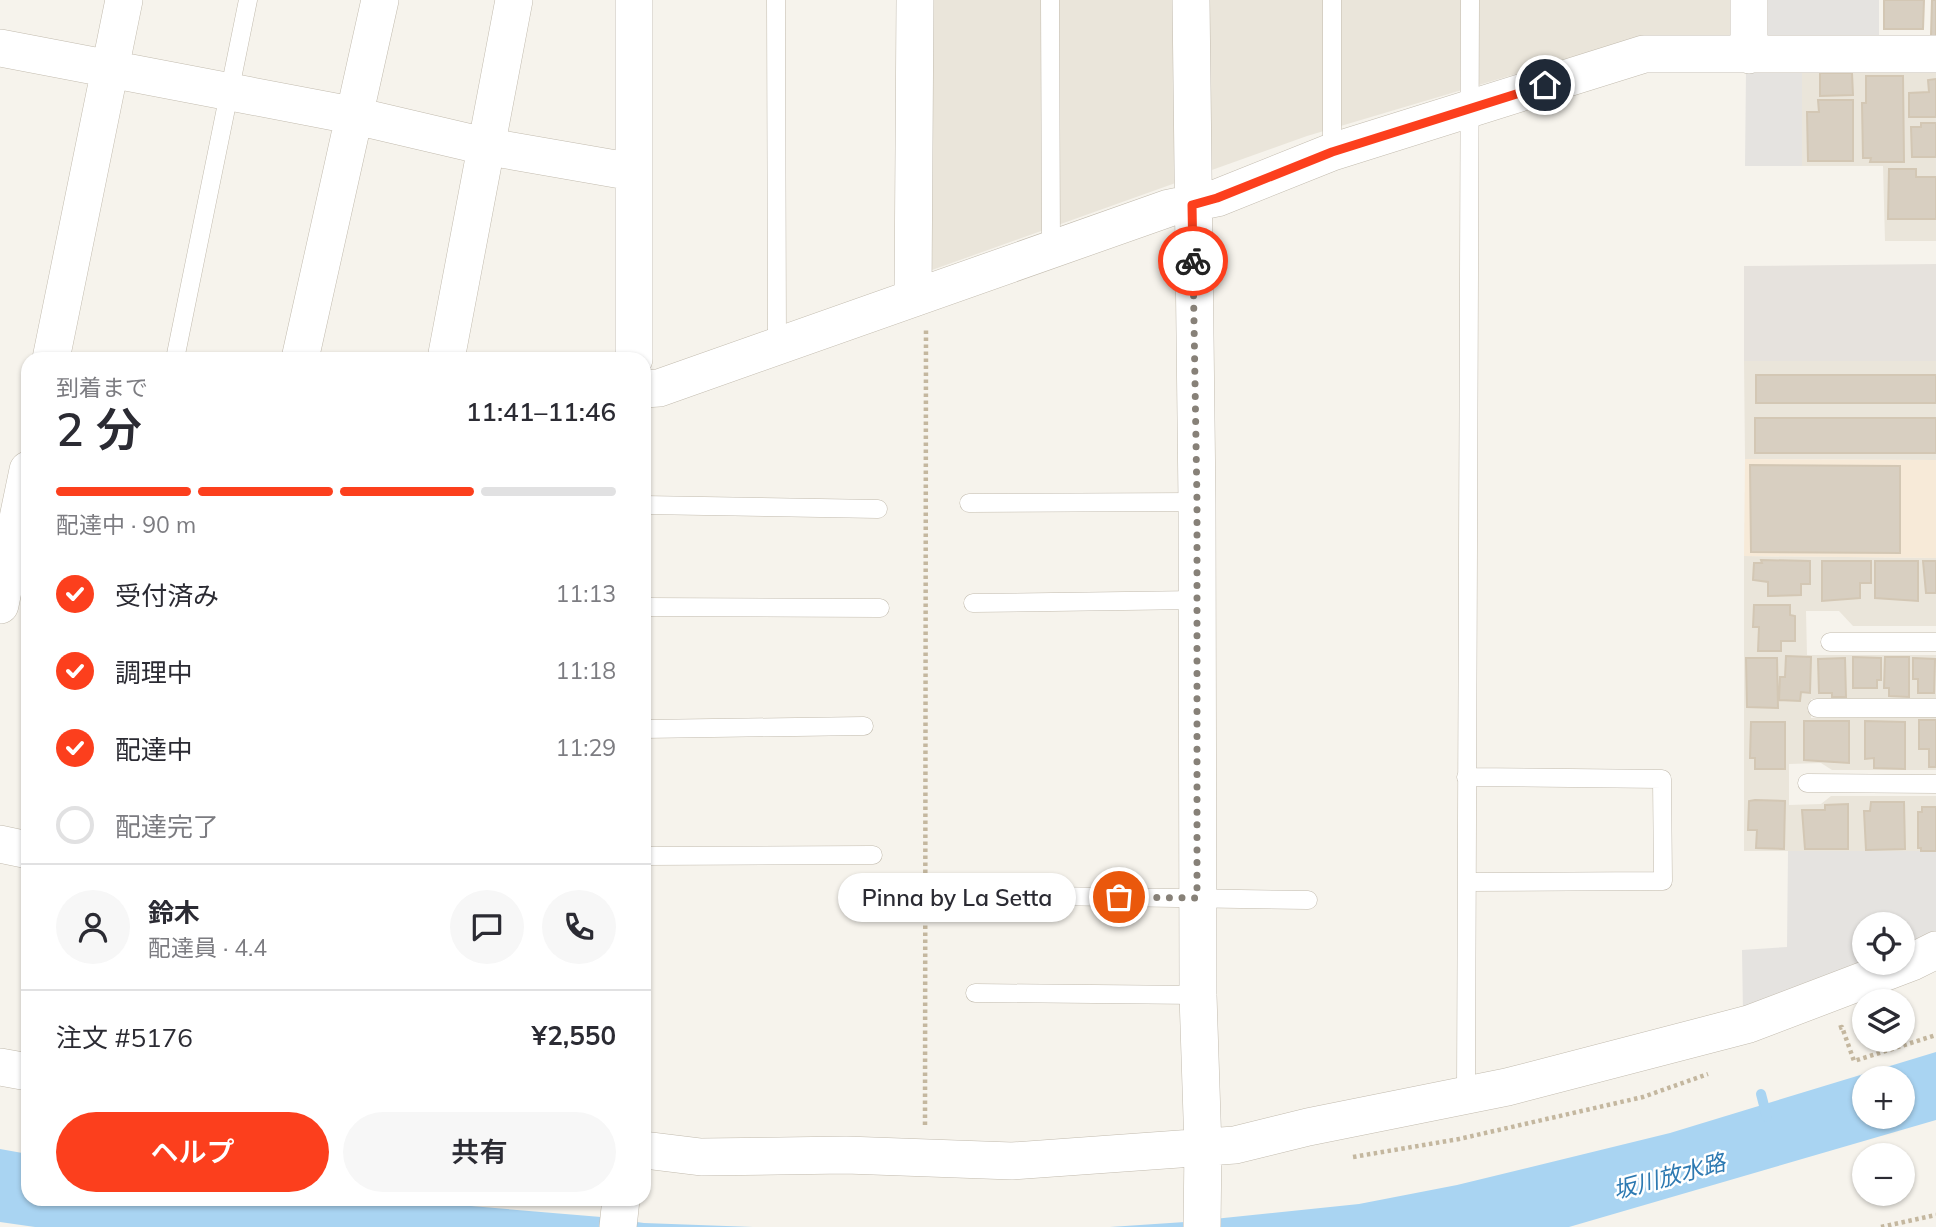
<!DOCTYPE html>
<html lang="ja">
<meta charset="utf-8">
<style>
body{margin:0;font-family:Mulish,"Noto Sans JP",sans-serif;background:#f7f7f7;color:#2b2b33;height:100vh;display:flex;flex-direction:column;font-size:26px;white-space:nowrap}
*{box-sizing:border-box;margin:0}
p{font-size:23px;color:#7c7c81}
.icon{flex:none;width:38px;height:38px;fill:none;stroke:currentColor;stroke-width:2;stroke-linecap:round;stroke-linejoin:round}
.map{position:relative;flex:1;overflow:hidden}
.drawer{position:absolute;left:21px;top:352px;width:630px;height:854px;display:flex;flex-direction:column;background:#fff;border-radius:21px;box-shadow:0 2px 5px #0004}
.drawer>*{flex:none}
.tools{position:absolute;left:1852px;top:912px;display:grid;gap:14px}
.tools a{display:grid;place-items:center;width:63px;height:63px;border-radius:50%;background:#fff;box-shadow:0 2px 5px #0004;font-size:35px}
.pin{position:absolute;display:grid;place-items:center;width:60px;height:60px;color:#fff;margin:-30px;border:4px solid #fff;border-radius:50%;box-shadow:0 2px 7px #0007}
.courier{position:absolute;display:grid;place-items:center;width:70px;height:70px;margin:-35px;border:5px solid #fc3f1d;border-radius:50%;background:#fff;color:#222;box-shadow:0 2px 9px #0007}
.bubble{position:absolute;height:49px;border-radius:24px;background:#fff;box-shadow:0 2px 5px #0004;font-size:23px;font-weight:600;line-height:49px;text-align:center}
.head em{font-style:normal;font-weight:600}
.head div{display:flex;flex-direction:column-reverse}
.head{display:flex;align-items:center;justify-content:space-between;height:119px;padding:0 35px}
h1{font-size:46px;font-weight:600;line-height:52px}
.bar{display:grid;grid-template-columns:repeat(4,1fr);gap:10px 7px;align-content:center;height:84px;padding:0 35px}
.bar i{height:9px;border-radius:5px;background:#e1e1e2}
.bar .current{background:#fc3f1d}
.bar p{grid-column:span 4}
.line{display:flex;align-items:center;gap:18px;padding:0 35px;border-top:2px solid #e1e1e2}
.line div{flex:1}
.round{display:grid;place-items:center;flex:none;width:74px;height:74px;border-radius:37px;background:#f7f7f7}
ol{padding:0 35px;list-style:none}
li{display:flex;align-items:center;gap:21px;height:77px}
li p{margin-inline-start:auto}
li .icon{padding:7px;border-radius:50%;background:#fc3f1d;color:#fff;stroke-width:4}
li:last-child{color:#7c7c81}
li i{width:38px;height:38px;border:4px solid #e1e1e2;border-radius:50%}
.primary-button{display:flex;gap:14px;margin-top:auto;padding:14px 35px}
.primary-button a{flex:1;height:80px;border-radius:42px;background:#fc3f1d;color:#fff;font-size:28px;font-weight:600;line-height:80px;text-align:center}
.primary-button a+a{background:#f7f7f7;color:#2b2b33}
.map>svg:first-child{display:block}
</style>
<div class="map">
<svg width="1936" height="1227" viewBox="0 0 1936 1227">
<rect width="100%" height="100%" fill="#f6f3ec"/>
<path fill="#eae5da" d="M 933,0 L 1737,0 L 1737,40 L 1637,38 L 1307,136 L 932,270 Z
M 1802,71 L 1936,71 L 1936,241 L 1885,241 L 1883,166 L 1802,166 Z
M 1744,361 L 1936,361 L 1936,460 L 1745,459 Z
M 1744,556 L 1936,558 L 1936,626 L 1853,626 L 1839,611 L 1806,611 L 1807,655 L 1936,655 L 1936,698 L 1811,699 L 1811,718 L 1936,717 L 1936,770 L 1832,770 L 1821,763 L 1789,764 L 1789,805 L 1821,804 L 1831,796 L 1936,796 L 1936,851 L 1744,851 Z"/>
<path fill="#f7ead8" d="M 1745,459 L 1936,460 L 1936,558 L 1744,556 Z"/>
<path fill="#e6e2dd" d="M 1936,264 L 1936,361 L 1744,361 L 1744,266 Z"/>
<path fill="#e5e3e0" d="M 1763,0 L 1879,0 L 1879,38 L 1763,37 Z
M 1746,71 L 1802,71 L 1802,166 L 1745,166 Z
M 1788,851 L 1936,851 L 1936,936 L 1902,954 L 1902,924 L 1864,924 L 1864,962 L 1743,1014 L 1742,950 L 1787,947 Z"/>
<path fill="#a9d4f2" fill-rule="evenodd" d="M 1936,1052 L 1936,1120 L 1569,1227 L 1110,1227 L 1185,1222 L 1359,1204 L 1457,1185 L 1670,1133 ZM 1864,1078 L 1902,1078 L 1902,1116 L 1864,1116 Z
M 0,1149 L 28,1154 L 28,1199 L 387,1199 L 601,1217 L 644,1223 L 753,1227 L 35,1227 L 0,1222 Z"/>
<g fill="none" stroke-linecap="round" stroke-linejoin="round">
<path stroke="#a9d4f2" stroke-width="10" d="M 1761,1094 L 1767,1117"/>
</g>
<path fill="#d8cfc1" stroke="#d3c7b4" stroke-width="2" d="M 1884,0 L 1924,0 L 1923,29 L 1884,29 Z
M 1932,0 L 1936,0 L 1936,36 L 1931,36 Z
M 1820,73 L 1852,73 L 1853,95 L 1820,96 Z
M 1866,76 L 1903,76 L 1904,162 L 1870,162 L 1871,158 L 1863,158 L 1862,103 L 1866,103 Z
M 1936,79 L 1936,117 L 1909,117 L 1909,93 L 1929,92 L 1928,80 Z
M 1818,100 L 1853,100 L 1853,161 L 1808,161 L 1807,112 L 1819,112 Z
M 1921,123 L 1936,123 L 1936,157 L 1912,157 L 1911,127 L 1921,127 Z
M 1889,169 L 1916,169 L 1916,177 L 1936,177 L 1936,219 L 1888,219 Z
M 1756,375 L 1936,375 L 1936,403 L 1756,403 Z
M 1755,418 L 1936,418 L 1936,453 L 1755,453 Z
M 1750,465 L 1900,466 L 1900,553 L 1751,552 Z
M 1761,560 L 1810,561 L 1810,584 L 1801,584 L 1801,595 L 1768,596 L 1768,582 L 1753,580 L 1754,563 L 1762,563 Z
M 1822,561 L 1871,561 L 1871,583 L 1860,583 L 1860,598 L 1822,601 Z
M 1875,561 L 1918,561 L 1918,601 L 1875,598 Z
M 1923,561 L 1936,561 L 1936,593 L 1926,593 Z
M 1754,605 L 1790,605 L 1790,615 L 1795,616 L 1795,641 L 1781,641 L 1781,651 L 1758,651 L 1759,627 L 1753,627 Z
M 1786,656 L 1811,657 L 1810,693 L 1801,692 L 1800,701 L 1779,700 L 1780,677 L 1785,677 Z
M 1853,657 L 1881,658 L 1881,680 L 1877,680 L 1877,688 L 1853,688 Z
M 1885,657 L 1909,657 L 1909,697 L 1889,696 L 1889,688 L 1884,688 Z
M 1746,658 L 1777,658 L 1778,708 L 1747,707 Z
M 1845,658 L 1846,697 L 1832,697 L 1832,693 L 1819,693 L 1818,659 Z
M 1913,658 L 1935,659 L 1934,693 L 1918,693 L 1918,679 L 1913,679 Z
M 1919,720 L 1936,720 L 1936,767 L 1929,767 L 1929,749 L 1919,749 Z
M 1804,721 L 1849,721 L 1849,763 L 1804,760 Z
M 1865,721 L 1905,722 L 1905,769 L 1874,768 L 1874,758 L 1865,759 Z
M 1751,722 L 1785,722 L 1785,769 L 1755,769 L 1755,758 L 1750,758 Z
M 1755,800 L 1785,801 L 1784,849 L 1756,848 L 1757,830 L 1748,830 L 1749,801 Z
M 1871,802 L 1904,802 L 1905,849 L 1866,850 L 1864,811 L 1870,811 Z
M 1848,804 L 1848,849 L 1805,849 L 1802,810 L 1825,810 L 1825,805 Z
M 1922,807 L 1936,807 L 1936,851 L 1921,851 L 1921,848 L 1918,848 L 1918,812 L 1922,812 Z"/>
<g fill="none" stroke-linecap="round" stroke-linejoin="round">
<defs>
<path id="service" d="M 776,0 L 777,346
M 1050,0 L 1051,248
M 1332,0 L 1332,152
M 175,359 L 248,0
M 969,503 L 1197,502
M 644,505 L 878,509
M 973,603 L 1197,600
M 644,607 L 880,608
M 1830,642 L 1936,642
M 1817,708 L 1936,708
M 644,729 L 864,726
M 1466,777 L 1662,779 L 1663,881 L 1467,882
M 1807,783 L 1936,784
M 644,856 L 873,855
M 988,895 L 1308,900
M 975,993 L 1198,995
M 1466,1095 L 1470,0"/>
<path id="minor" d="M 634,0 L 634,359
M 1191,0 L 1197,502 L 1198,995 L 1203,1148 L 1202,1227
M 0,48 L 356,116 L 484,146 L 633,172
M 1749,55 L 1749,0
M 913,297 L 915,0
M 51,359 L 124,0
M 300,359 L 380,0
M 446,359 L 514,0
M 644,389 L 659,388 L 1169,208 L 1217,198 L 1332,152 L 1644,54 L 1936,54
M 0,605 L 28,470
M 0,844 L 28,850
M 0,1067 L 28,1072
M 644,1150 L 701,1157 L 846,1155 L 1012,1161 L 1235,1145 L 1308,1127 L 1507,1087 L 1749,1024 L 1912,962 L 1936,950
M 618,1227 L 621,1199"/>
</defs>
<use href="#service" stroke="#c2bbae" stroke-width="19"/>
<use href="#minor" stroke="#c2bbae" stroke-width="38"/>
<path stroke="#c4b79f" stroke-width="4.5" stroke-dasharray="3.5 3.5" stroke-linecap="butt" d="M 1839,1028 L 1842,1027 L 1854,1061 L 1936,1035
M 925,1125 L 926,329
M 1353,1157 L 1459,1139 L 1643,1097 L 1708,1074
M 1881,1227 L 1936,1215"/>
<use href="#service" stroke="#fff" stroke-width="18"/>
<use href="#minor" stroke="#fff" stroke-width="37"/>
</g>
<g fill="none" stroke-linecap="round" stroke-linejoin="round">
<path stroke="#878178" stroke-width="7" stroke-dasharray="0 12.6" d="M 1119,897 L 1197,898 L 1197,502 L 1193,261"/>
<path stroke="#fc3f1d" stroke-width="9" d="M 1193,261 L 1192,205 L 1217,198 L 1332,152 L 1545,85"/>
</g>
<g text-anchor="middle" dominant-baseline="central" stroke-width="5" stroke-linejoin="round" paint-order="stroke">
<g font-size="23" font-style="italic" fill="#2e7ab2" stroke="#fff">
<text transform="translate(1669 1176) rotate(-15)">坂川放水路</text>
</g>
</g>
</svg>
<div class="tools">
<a><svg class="icon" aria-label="locate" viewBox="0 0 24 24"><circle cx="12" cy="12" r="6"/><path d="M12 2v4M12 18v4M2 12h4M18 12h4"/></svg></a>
<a><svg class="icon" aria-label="layers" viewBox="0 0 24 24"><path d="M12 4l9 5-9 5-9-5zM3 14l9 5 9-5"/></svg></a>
<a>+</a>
<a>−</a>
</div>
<div class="pin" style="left:1119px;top:897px;background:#ea580c"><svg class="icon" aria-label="bag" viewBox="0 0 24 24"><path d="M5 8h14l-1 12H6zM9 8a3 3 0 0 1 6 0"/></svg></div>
<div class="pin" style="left:1545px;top:85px;background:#1f2937"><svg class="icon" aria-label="home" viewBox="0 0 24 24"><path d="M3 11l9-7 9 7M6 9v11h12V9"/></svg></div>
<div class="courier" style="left:1193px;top:261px"><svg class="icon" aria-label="bike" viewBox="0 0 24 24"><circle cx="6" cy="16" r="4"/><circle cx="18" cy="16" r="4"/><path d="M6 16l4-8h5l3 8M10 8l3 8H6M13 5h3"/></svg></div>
<div class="bubble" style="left:838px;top:873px;width:238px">Pinna by La Setta</div>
<section class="drawer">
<div class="head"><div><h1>2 分</h1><p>到着まで</p></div><em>11:41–11:46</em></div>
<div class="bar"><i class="current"></i><i class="current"></i><i class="current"></i><i></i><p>配達中 · 90 m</p></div>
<ol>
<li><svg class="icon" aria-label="check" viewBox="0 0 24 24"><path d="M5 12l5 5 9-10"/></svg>受付済み<p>11:13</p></li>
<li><svg class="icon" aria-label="check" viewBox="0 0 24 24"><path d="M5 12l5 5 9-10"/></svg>調理中<p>11:18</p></li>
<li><svg class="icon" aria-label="check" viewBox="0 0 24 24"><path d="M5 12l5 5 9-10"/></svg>配達中<p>11:29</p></li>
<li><i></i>配達完了</li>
</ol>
<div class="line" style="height:126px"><a class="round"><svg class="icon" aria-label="person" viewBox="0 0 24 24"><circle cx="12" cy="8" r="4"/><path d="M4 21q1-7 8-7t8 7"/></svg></a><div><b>鈴木</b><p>配達員 · 4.4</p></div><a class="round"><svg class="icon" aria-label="chat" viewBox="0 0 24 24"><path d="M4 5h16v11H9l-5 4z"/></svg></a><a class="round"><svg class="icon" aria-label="phone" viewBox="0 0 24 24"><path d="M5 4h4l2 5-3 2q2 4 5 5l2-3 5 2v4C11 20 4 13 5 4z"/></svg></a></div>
<div class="line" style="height:91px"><div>注文 #5176</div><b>¥2,550</b></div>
<div class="primary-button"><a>ヘルプ</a><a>共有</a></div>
</section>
</div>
